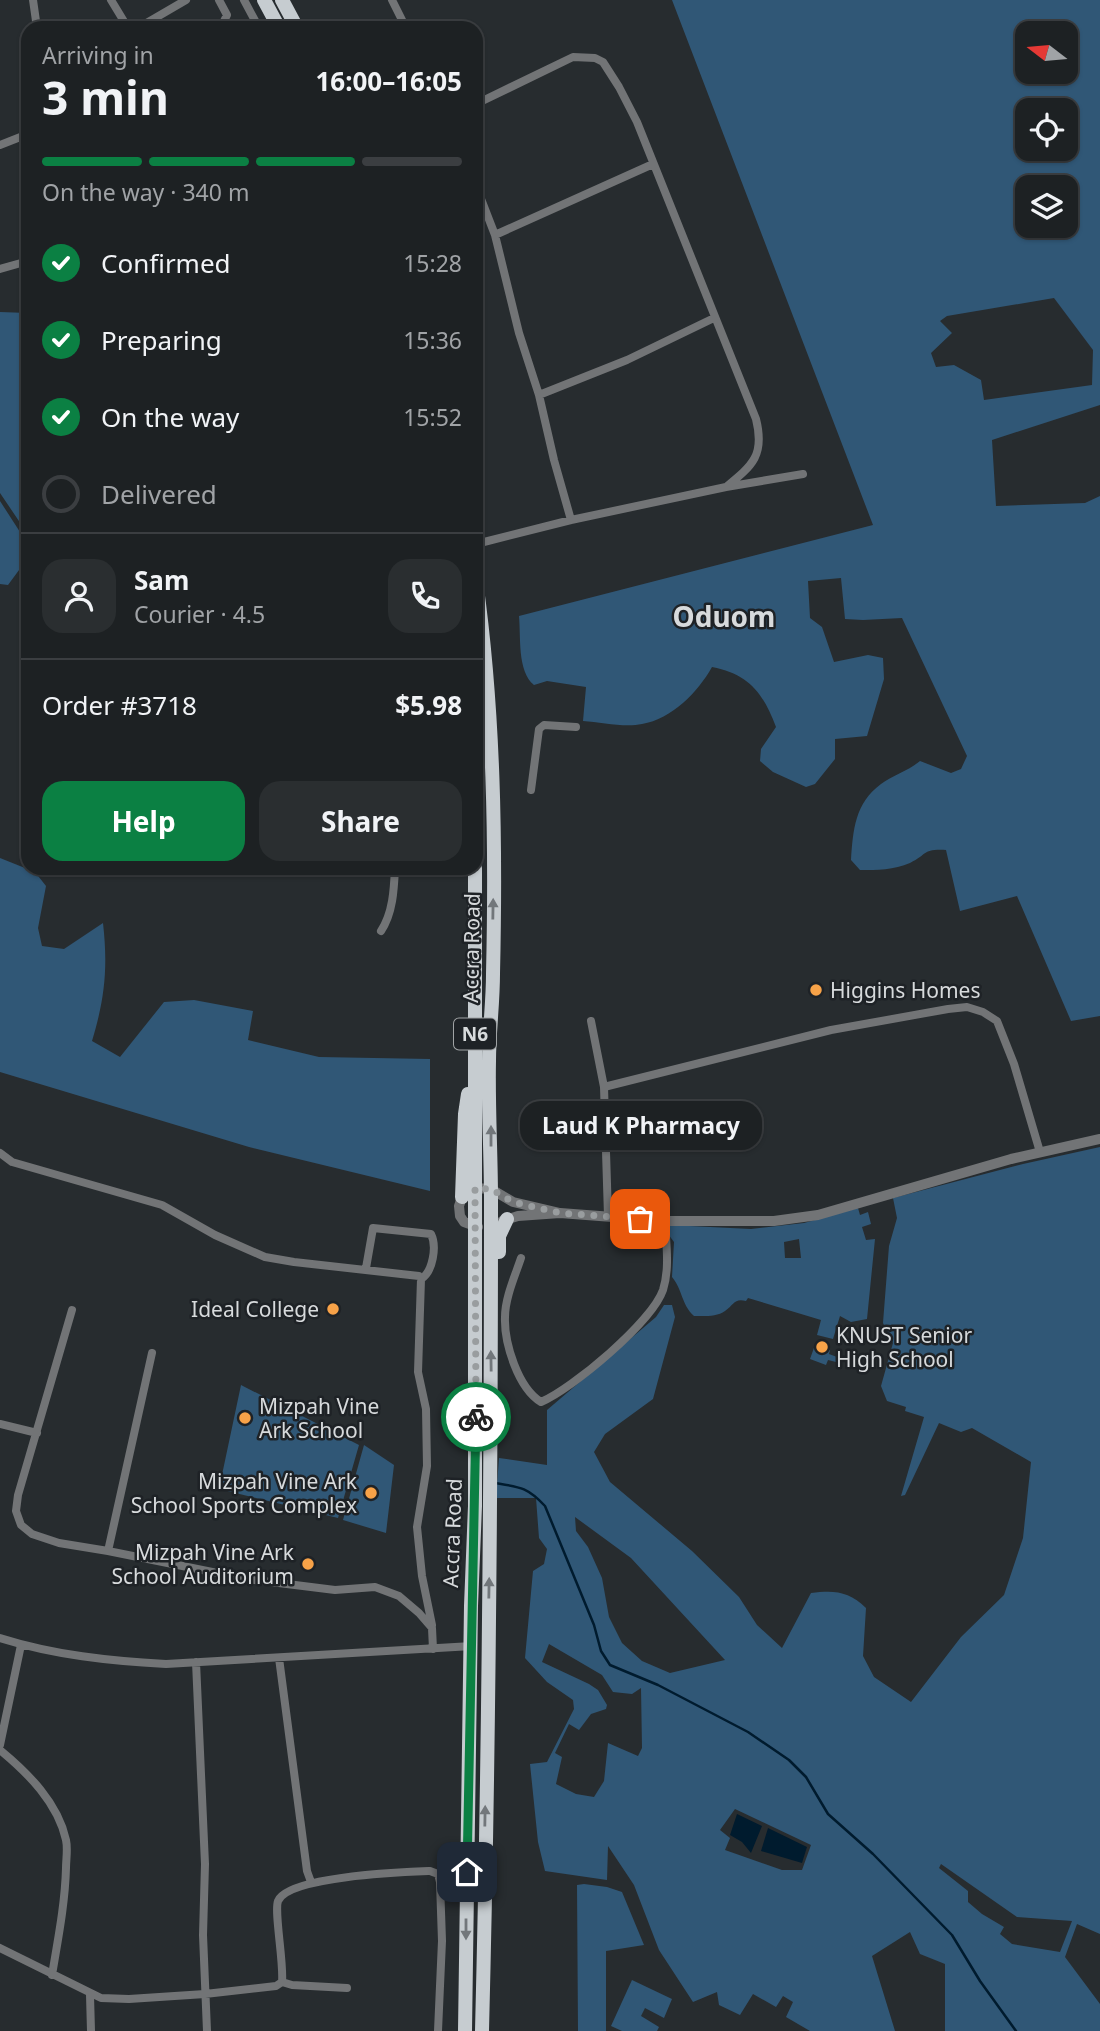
<!DOCTYPE html>
<meta charset="utf-8">
<style>
body{margin:0;font-family:"Noto Sans",sans-serif;background:#2a2e30;color:#f1f3f6;height:100vh;display:flex;flex-direction:column;font-size:26px;white-space:nowrap}
*{box-sizing:border-box;margin:0}
p{font-size:23px;color:#a0a3a6}
.icon{flex:none;width:38px;height:38px;fill:none;stroke:currentColor;stroke-width:2;stroke-linecap:round;stroke-linejoin:round}
.map{position:relative;flex:1;overflow:hidden}
.details{position:absolute;left:21px;top:21px;width:462px;height:854px;display:flex;flex-direction:column;background:#1d2123;border-radius:21px;box-shadow:0 2px 5px #0004,0 0 0 2px #3b3e41}
.details>*{flex:none}
.needle{width:46px;rotate:286deg}
.fabs{position:absolute;left:1015px;top:21px;display:grid;gap:14px}
.fabs a{display:grid;place-items:center;width:63px;height:63px;border-radius:14px;background:#1d2123;box-shadow:0 2px 5px #0004,0 0 0 2px #3b3e41;font-size:35px}
.pin{position:absolute;display:grid;place-items:center;width:60px;height:60px;color:#fff;margin:-30px;border-radius:14px;box-shadow:0 4px 10px #0006}
.courier{position:absolute;display:grid;place-items:center;width:70px;height:70px;margin:-35px;border:5px solid #0b8043;border-radius:50%;background:#fff;color:#222;box-shadow:0 2px 9px #0007}
.bubble{position:absolute;height:49px;border-radius:21px;background:#1d2123;box-shadow:0 2px 5px #0004,0 0 0 2px #3b3e41;font-size:23px;font-weight:700;line-height:49px;text-align:center}
.summary em{font-style:normal;font-weight:700}
.summary div{display:flex;flex-direction:column-reverse}
.summary{display:flex;align-items:center;justify-content:space-between;height:119px;padding:0 21px}
h1{font-size:46px;font-weight:700;line-height:52px}
.bar{display:grid;grid-template-columns:repeat(4,1fr);gap:10px 7px;align-content:center;height:84px;padding:0 21px}
.bar i{height:9px;border-radius:5px;background:#3b3e41}
.bar .selected{background:#0b8043}
.bar p{grid-column:span 4}
.line{display:flex;align-items:center;gap:18px;padding:0 21px;border-top:2px solid #3b3e41}
.line div{flex:1}
.round{display:grid;place-items:center;flex:none;width:74px;height:74px;border-radius:21px;background:#2a2e30}
ol{padding:0 21px;list-style:none}
li{display:flex;align-items:center;gap:21px;height:77px}
li p{margin-inline-start:auto}
li .icon{padding:7px;border-radius:50%;background:#0b8043;color:#fff;stroke-width:4}
li:last-child{color:#a0a3a6}
li i{width:38px;height:38px;border:4px solid #3b3e41;border-radius:50%}
.primary-button{display:flex;gap:14px;margin-top:auto;padding:14px 21px}
.primary-button a{flex:1;height:80px;border-radius:21px;background:#0b8043;color:#fff;font-size:28px;font-weight:700;line-height:80px;text-align:center}
.primary-button a+a{background:#2a2e30;color:#f1f3f6}
.map>svg:first-child{display:block}
</style>
<div class="map">
<svg width="1100" height="2031" viewBox="0 0 1100 2031">
<rect width="100%" height="100%" fill="#272c2f"/>
<path fill="#305776" fill-rule="evenodd" d="M 672,0 L 1100,0 L 1100,405 L 992,440 L 996,506 L 1085,503 L 1100,496 L 1100,1016 L 1071,1021 L 1017,896 L 960,911 L 946,850 C 921,849 929,854 910,863 C 894,870 877,870 860,870 L 851,860 C 853,830 855,803 881,784 C 893,775 908,771 920,761 L 951,773 L 961,769 L 967,756 L 902,618 L 863,620 L 845,619 L 841,578 L 808,581 L 810,618 L 822,627 L 834,662 L 868,655 L 883,658 L 884,679 L 867,736 L 835,739 L 835,759 L 815,784 L 806,787 L 773,772 L 760,761 L 761,749 L 776,727 C 763,693 749,674 712,667 C 698,692 672,719 642,724 C 625,728 601,722 583,721 L 586,687 L 547,681 L 534,685 C 517,671 521,637 519,616 L 873,525 ZM 1027,33 L 1066,33 L 1066,72 L 1027,72 ZM 1027,110 L 1066,110 L 1066,149 L 1027,149 ZM 1027,187 L 1066,187 L 1066,226 L 1027,226 ZM 1054,298 L 1093,350 L 1092,385 L 984,400 L 981,380 L 954,365 L 936,367 L 931,353 L 952,333 L 940,321 L 947,316 Z
M 0,312 L 28,313 L 28,562 L 25,530 L 0,493 Z
M 0,501 L 20,532 L 22,566 L 8,585 L 0,584 Z
M 0,858 L 35,872 L 46,886 L 38,928 L 42,946 L 64,949 L 103,923 C 108,967 105,998 92,1041 L 120,1057 L 164,1002 L 194,1000 L 253,1011 L 248,1040 L 319,1057 L 430,1059 L 430,1191 L 249,1147 L 0,1072 Z
M 1100,1147 L 1100,1934 L 1077,1924 L 1065,1957 L 1100,2004 L 1100,2031 L 945,2031 L 945,1964 L 920,1954 L 910,1932 L 872,1956 L 895,2031 L 810,2031 L 786,2017 L 793,2002 L 783,1996 L 776,2007 L 753,1994 L 740,2015 L 719,2005 L 717,1992 L 693,2002 L 659,1950 L 634,1885 L 608,1846 L 607,1880 L 545,1871 L 538,1842 L 530,1764 L 547,1762 L 574,1709 L 573,1700 L 547,1682 L 525,1658 L 533,1571 L 544,1564 L 547,1549 L 539,1538 L 536,1498 L 496,1498 L 499,1458 L 547,1465 L 547,1410 L 656,1317 L 664,1305 L 672,1305 L 675,1317 L 653,1399 L 605,1434 L 594,1452 L 610,1482 L 692,1551 L 739,1597 L 757,1625 L 782,1648 L 811,1593 C 834,1590 849,1591 866,1608 L 863,1656 L 874,1677 L 911,1702 L 961,1637 L 1004,1595 L 1023,1538 L 1031,1462 L 972,1428 L 961,1432 L 939,1423 L 905,1495 L 901,1496 L 924,1417 L 905,1411 L 906,1407 L 887,1401 L 881,1386 L 893,1343 L 883,1323 L 889,1246 L 897,1218 L 893,1198 L 1023,1164 ZM 575,1517 L 631,1558 L 725,1660 L 670,1673 L 642,1661 L 622,1643 L 609,1617 L 602,1578 L 588,1547 L 576,1531 ZM 549,1644 L 602,1675 L 613,1692 L 632,1694 L 641,1688 L 642,1748 L 638,1756 L 608,1743 L 604,1781 L 594,1797 L 576,1794 L 556,1784 L 562,1757 L 555,1753 L 569,1724 L 579,1730 L 591,1714 L 606,1709 L 607,1705 L 598,1690 L 589,1684 L 542,1662 ZM 735,1809 L 811,1845 L 802,1870 L 782,1870 L 725,1850 L 730,1838 L 720,1830 ZM 941,1864 L 1017,1917 L 1072,1921 L 1060,1952 L 1012,1944 L 1000,1934 L 1004,1927 L 982,1914 L 968,1902 L 968,1891 L 939,1868 Z
M 858,1208 L 860,1215 L 868,1212 L 871,1224 L 862,1227 L 866,1240 L 875,1239 L 867,1319 L 851,1322 L 840,1316 L 833,1339 L 817,1335 L 821,1320 L 748,1298 L 746,1301 C 734,1298 734,1305 725,1311 C 717,1317 704,1316 694,1316 C 681,1304 683,1290 672,1277 L 674,1242 L 668,1234 L 669,1225 L 751,1229 L 804,1223 ZM 799,1239 L 801,1258 L 785,1258 L 784,1242 Z
M 815,1345 L 830,1350 L 829,1354 L 837,1357 L 836,1362 L 828,1360 L 826,1365 L 810,1359 Z
M 241,1385 L 359,1445 L 338,1518 L 219,1489 Z
M 364,1445 L 394,1465 L 386,1533 L 343,1520 Z
M 584,1884 L 607,1887 L 622,1892 L 644,1945 L 606,1951 L 606,2031 L 578,2031 L 577,1885 Z
M 632,1980 L 672,1999 L 664,2018 L 645,2008 L 641,2016 L 659,2027 L 657,2031 L 622,2031 L 611,2026 Z"/>
<path fill="#001b2e" d="M 737,1814 L 762,1826 L 751,1853 L 742,1842 L 730,1835 Z
M 768,1828 L 807,1847 L 802,1863 L 761,1851 Z"/>
<g fill="none" stroke-linecap="round" stroke-linejoin="round">
<path stroke="#001b2e" stroke-width="2.5" d="M 495,1483 C 520,1487 527,1487 545,1506 L 594,1625 L 601,1651 L 610,1665 L 658,1685 L 748,1732 L 789,1760 L 806,1777 L 828,1814 L 873,1854 L 952,1935 L 980,1981 L 1016,2031"/>
<path stroke="#727476" stroke-width="8" d="M 33,0 L 37,28
M 111,0 L 128,28
M 244,0 L 259,28
M 392,0 L 406,28
M 138,28 L 186,0
M 214,28 L 224,21 L 227,15 L 219,0
M 476,104 L 573,57 L 595,58 L 603,62 L 619,87 L 637,122 L 756,419 C 765,455 753,465 726,487
M 0,145 L 28,134
M 476,186 L 495,235 L 519,333 L 539,395 L 554,460 L 571,520
M 495,235 L 653,164
M 0,269 L 28,261
M 539,395 L 627,360 L 714,318
M 476,544 L 571,520 L 726,487 L 803,474
M 531,790 L 539,729 L 544,725 L 576,727
M 184,868 L 199,868
M 381,931 C 393,913 394,889 395,868
M 591,1021 L 604,1087 L 608,1216
M 604,1087 L 831,1030 L 948,1009 L 967,1007 L 983,1012 L 997,1021 L 1014,1064 L 1040,1152
M 0,1153 L 12,1162 L 162,1205 L 215,1235 L 265,1257 L 294,1262 L 419,1276 L 421,1279
M 521,1258 C 515,1276 505,1298 505,1317 C 504,1343 518,1388 541,1402 C 572,1389 652,1322 663,1290 C 670,1268 666,1243 665,1221
M 366,1268 L 373,1228 L 431,1234 C 437,1246 433,1272 421,1279
M 421,1279 L 418,1372 L 426,1409 L 427,1466 L 417,1527 L 422,1576 L 432,1625
M 72,1310 L 18,1495 L 16,1511 L 21,1525 L 32,1534 L 59,1543 L 108,1551 L 247,1579 L 335,1590 L 375,1587 L 399,1596 L 419,1613 L 432,1628 L 433,1649
M 0,1424 L 37,1433
M 108,1551 L 152,1353
M 0,1638 C 54,1655 110,1661 166,1664 L 472,1646
M 279,1658 L 307,1871 L 311,1882
M 196,1662 L 205,1864 L 203,1935 L 207,2031
M 0,1745 L 21,1645
M 0,1750 C 28,1773 58,1803 66,1840 C 68,1849 66,1859 66,1868 C 65,1904 58,1939 52,1975
M 0,1948 L 101,1998 L 129,1999 L 205,1994 L 276,1986 L 282,1982 C 284,1963 274,1912 278,1901 C 288,1876 404,1872 430,1871 L 438,1874 L 440,1882 L 442,1941 L 438,2031
M 282,1982 L 292,1985 L 347,1988
M 90,1995 L 91,2031"/>
<path stroke="#727476" stroke-width="10" d="M 502,1221 L 518,1216 L 560,1213
M 478,1227 L 464,1222 L 460,1216 L 459,1206 L 462,1197 L 475,1188 L 491,1189 L 513,1202 L 560,1213 L 665,1221 L 774,1221 L 818,1215 L 1011,1159 L 1100,1139"/>
<path stroke="#c6ccd0" stroke-width="14" d="M 264,0 L 279,28
M 282,0 L 297,28
M 476,581 C 494,711 496,843 493,974 C 493,1003 489,1032 489,1061 C 488,1107 491,1153 491,1200 C 491,1477 489,1754 482,2031
M 462,1197 L 465,1114 L 468,1094
M 499,1252 L 499,1236 L 507,1219
M 465,2031 L 471,1606 L 475,1506 L 475,868"/>
</g>
<defs><path id="oneway-solid" d="M-6-.8H1V-3.2L6.5 0L1 3.2V.8H-6Z" transform="scale(1.75)"/></defs>
<g fill="#72777b">
<use href="#oneway-solid" transform="translate(493 909) rotate(-89)"/>
<use href="#oneway-solid" transform="translate(491 1136) rotate(-90)"/>
<use href="#oneway-solid" transform="translate(491 1361) rotate(-91)"/>
<use href="#oneway-solid" transform="translate(489 1588) rotate(-89)"/>
<use href="#oneway-solid" transform="translate(485 1816) rotate(-89)"/>
<use href="#oneway-solid" transform="translate(466 1929) rotate(90)"/>
</g>
<g fill="none" stroke-linecap="round" stroke-linejoin="round">
<path stroke="#999d9f" stroke-width="7" stroke-dasharray="0 12.6" d="M 476,1417 L 475,1188 L 491,1189 L 513,1202 L 560,1213 L 640,1219"/>
<path stroke="#0b8043" stroke-width="9" d="M 467,1872 L 476,1417"/>
</g>
<g fill="#f7a248" stroke="#1e2226" stroke-width="2.5">
<circle cx="816" cy="990" r="7"/>
<circle cx="333" cy="1309" r="7"/>
<circle cx="822" cy="1347" r="7"/>
<circle cx="245" cy="1418" r="7"/>
<circle cx="371" cy="1493" r="7"/>
<circle cx="308" cy="1564" r="7"/>
</g>
<g text-anchor="middle" dominant-baseline="central" stroke-width="5" stroke-linejoin="round" paint-order="stroke">
<rect fill="#1e2226" stroke="#a0a3a5" stroke-width="2" x="454" y="1018.5" width="42" height="31" rx="5"/>
<g font-size="19" font-weight="bold" fill="#d7dadc">
<text x="475" y="1034">N6</text>
</g>
<g font-size="21" fill="#d7dadc" stroke="#1e2226">
<text transform="translate(471 948) rotate(-89)">Accra Road</text>
<text transform="translate(452 1533) rotate(-88)">Accra Road</text>
</g>
<g font-size="21" fill="#d7dadc" stroke="#1e2226" text-anchor="start">
<text x="830" y="990">Higgins Homes</text>
<text x="319" y="1309" text-anchor="end">Ideal College</text>
<text x="836" y="1335">KNUST Senior<tspan x="836" dy="24">High School</tspan></text>
<text x="259" y="1406">Mizpah Vine<tspan x="259" dy="24">Ark School</tspan></text>
<text x="357" y="1481" text-anchor="end">Mizpah Vine Ark<tspan x="357" dy="24">School Sports Complex</tspan></text>
<text x="294" y="1552" text-anchor="end">Mizpah Vine Ark<tspan x="294" dy="24">School Auditorium</tspan></text>
</g>
<g font-size="28" font-weight="bold" fill="#d7dadc" stroke="#1e2226">
<text x="724" y="616">Oduom</text>
</g>
</g>
</svg>
<div class="fabs">
<a><svg class="needle" viewBox="-14 -14 28 28"><path d="M0-13l5 13h-10z" fill="#e53935"/><path d="M0 13l5-13h-10z" fill="#a0a3a6"/></svg></a>
<a><svg class="icon" aria-label="locate" viewBox="0 0 24 24"><circle cx="12" cy="12" r="6"/><path d="M12 2v4M12 18v4M2 12h4M18 12h4"/></svg></a>
<a><svg class="icon" aria-label="layers" viewBox="0 0 24 24"><path d="M12 4l9 5-9 5-9-5zM3 14l9 5 9-5"/></svg></a>
</div>
<div class="pin" style="left:640px;top:1219px;background:#ea580c"><svg class="icon" aria-label="bag" viewBox="0 0 24 24"><path d="M5 8h14l-1 12H6zM9 8a3 3 0 0 1 6 0"/></svg></div>
<div class="pin" style="left:467px;top:1872px;background:#1f2937"><svg class="icon" aria-label="home" viewBox="0 0 24 24"><path d="M3 11l9-7 9 7M6 9v11h12V9"/></svg></div>
<div class="courier" style="left:476px;top:1417px"><svg class="icon" aria-label="bike" viewBox="0 0 24 24"><circle cx="6" cy="16" r="4"/><circle cx="18" cy="16" r="4"/><path d="M6 16l4-8h5l3 8M10 8l3 8H6M13 5h3"/></svg></div>
<div class="bubble" style="left:520px;top:1101px;width:242px">Laud K Pharmacy</div>
<section class="details">
<div class="summary"><div><h1>3 min</h1><p>Arriving in</p></div><em>16:00–16:05</em></div>
<div class="bar"><i class="selected"></i><i class="selected"></i><i class="selected"></i><i></i><p>On the way · 340 m</p></div>
<ol>
<li><svg class="icon" aria-label="check" viewBox="0 0 24 24"><path d="M5 12l5 5 9-10"/></svg>Confirmed<p>15:28</p></li>
<li><svg class="icon" aria-label="check" viewBox="0 0 24 24"><path d="M5 12l5 5 9-10"/></svg>Preparing<p>15:36</p></li>
<li><svg class="icon" aria-label="check" viewBox="0 0 24 24"><path d="M5 12l5 5 9-10"/></svg>On the way<p>15:52</p></li>
<li><i></i>Delivered</li>
</ol>
<div class="line" style="height:126px"><a class="round"><svg class="icon" aria-label="person" viewBox="0 0 24 24"><circle cx="12" cy="8" r="4"/><path d="M4 21q1-7 8-7t8 7"/></svg></a><div><b>Sam</b><p>Courier · 4.5</p></div><a class="round"><svg class="icon" aria-label="phone" viewBox="0 0 24 24"><path d="M5 4h4l2 5-3 2q2 4 5 5l2-3 5 2v4C11 20 4 13 5 4z"/></svg></a></div>
<div class="line" style="height:91px"><div>Order #3718</div><b>$5.98</b></div>
<div class="primary-button"><a>Help</a><a>Share</a></div>
</section>
</div>
